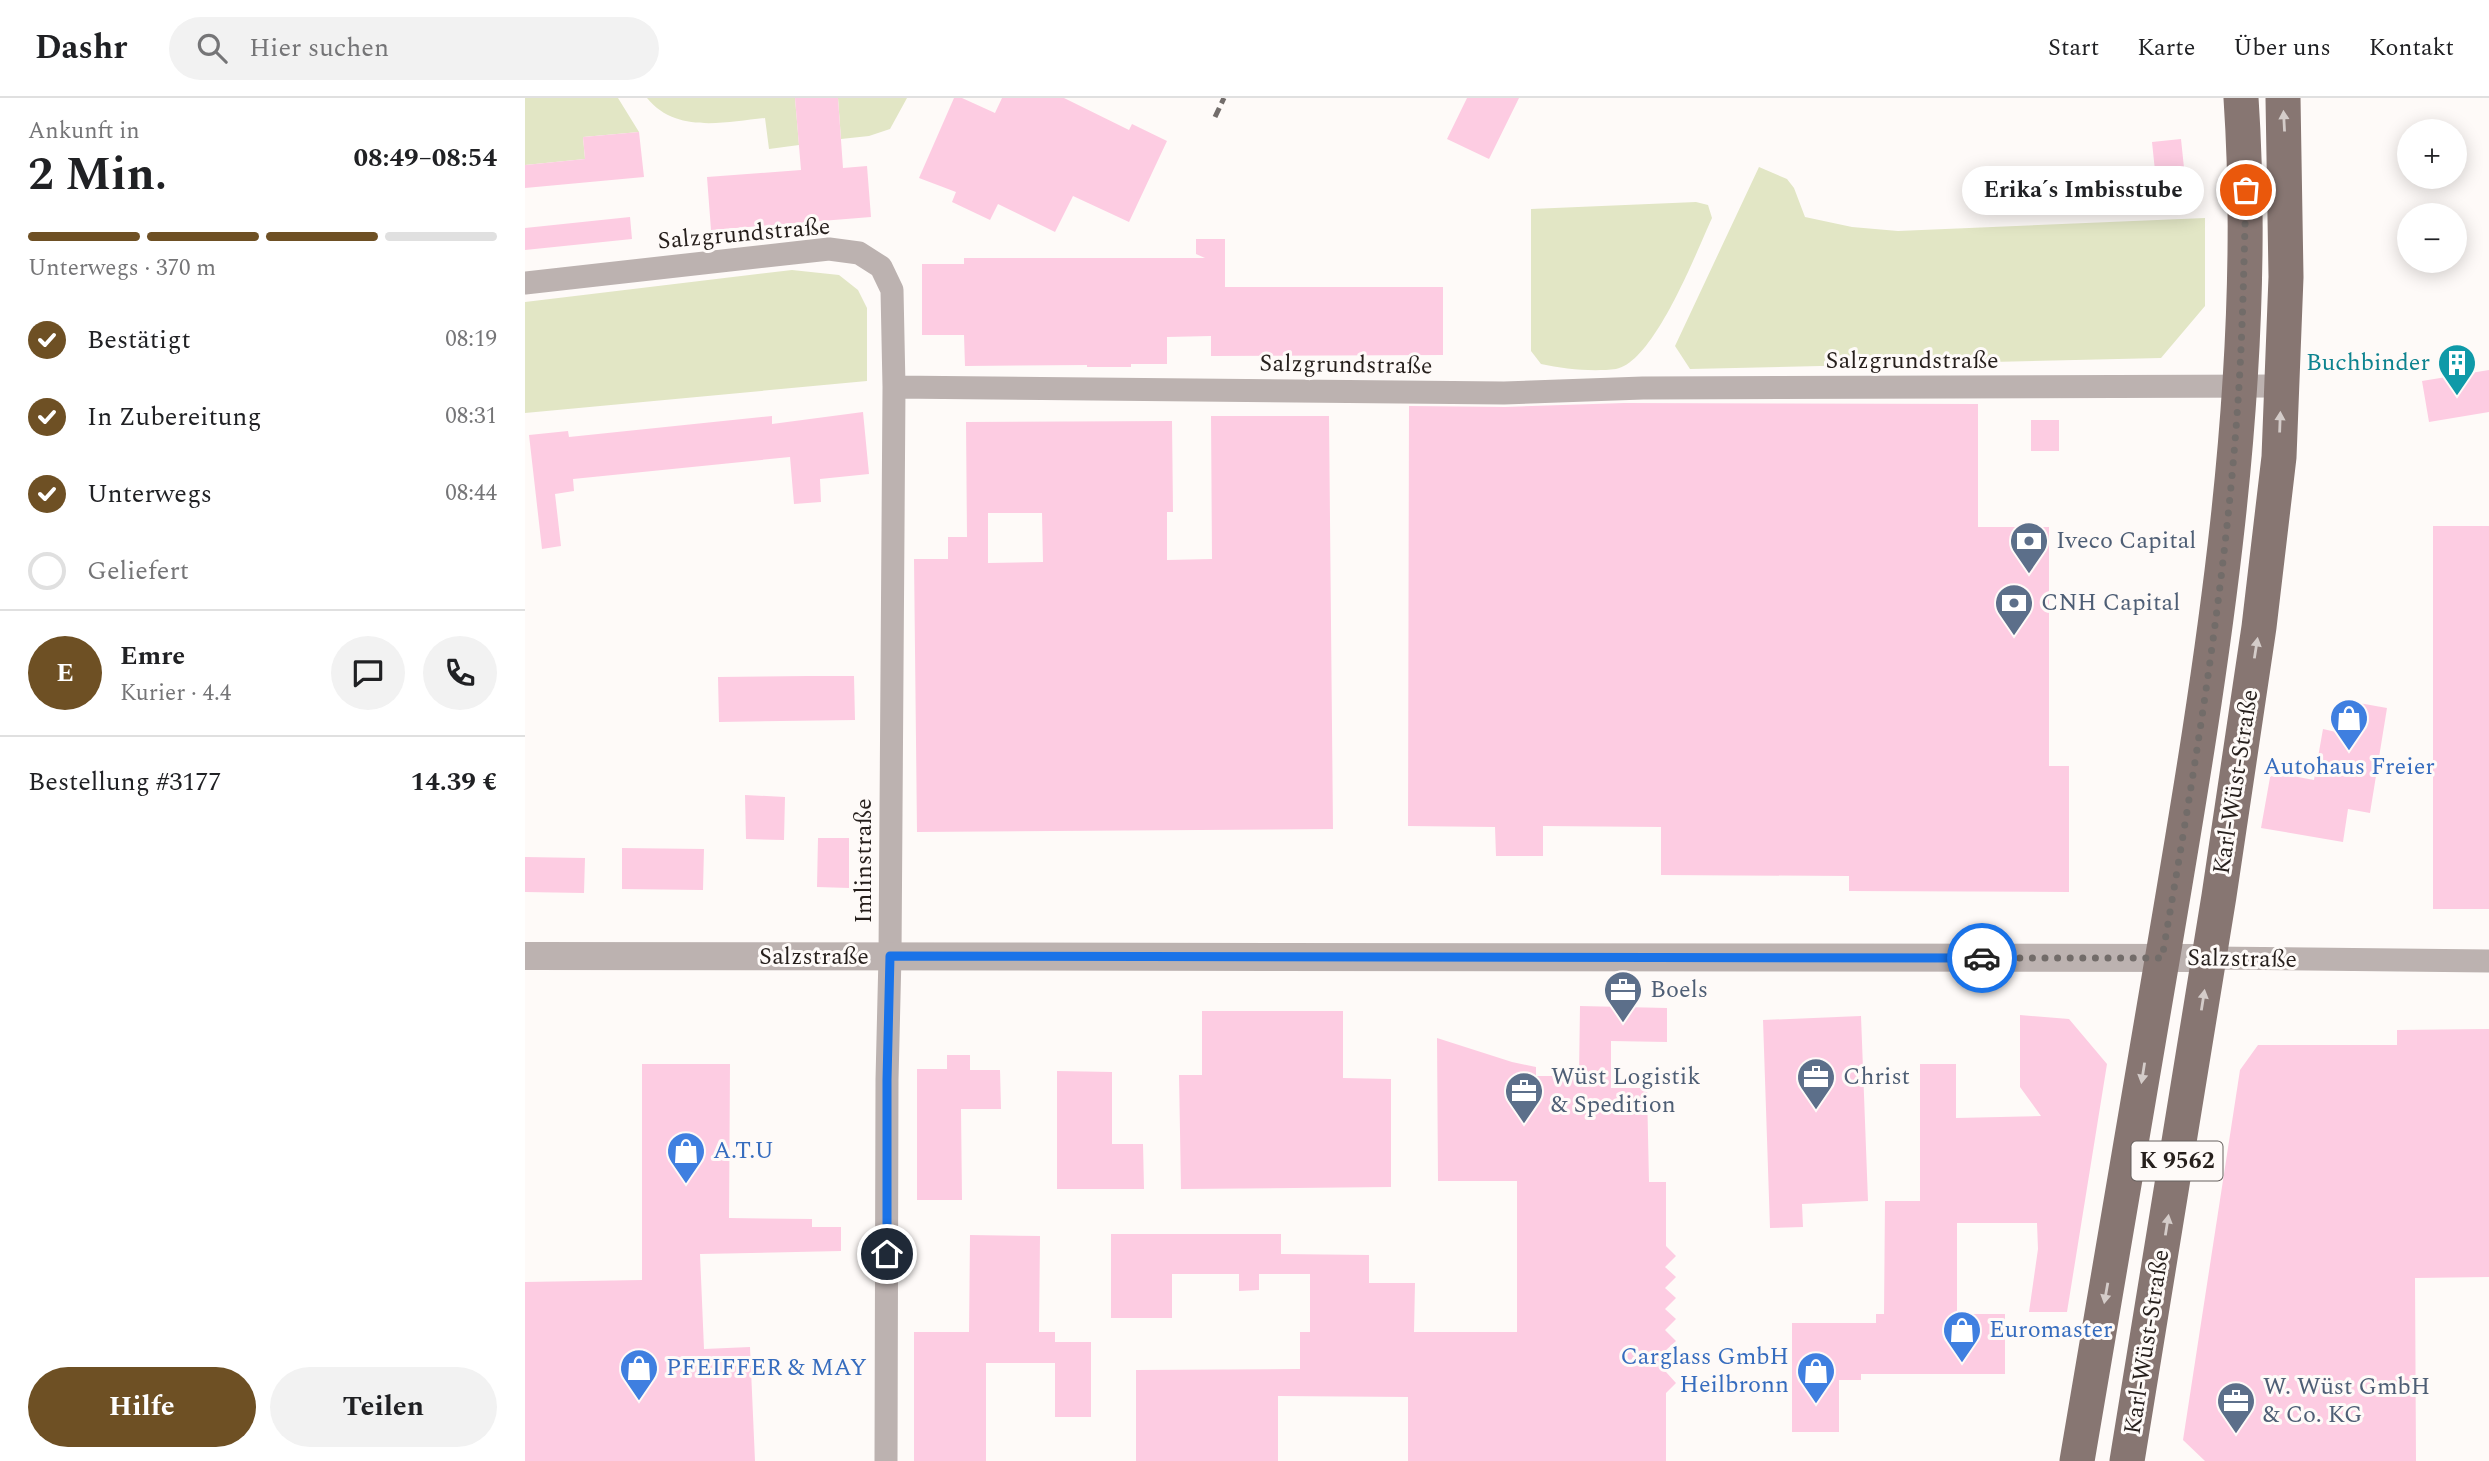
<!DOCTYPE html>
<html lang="de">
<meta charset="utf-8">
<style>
body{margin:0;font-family:Spectral,serif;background:#f2f2f2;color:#202124;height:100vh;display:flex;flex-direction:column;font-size:26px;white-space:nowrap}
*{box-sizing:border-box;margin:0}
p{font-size:23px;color:#757577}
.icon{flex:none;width:38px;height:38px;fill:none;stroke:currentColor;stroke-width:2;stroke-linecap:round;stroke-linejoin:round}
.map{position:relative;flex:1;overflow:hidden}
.details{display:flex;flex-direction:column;background:#fff;width:525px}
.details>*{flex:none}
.tools{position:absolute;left:1872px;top:21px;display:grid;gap:14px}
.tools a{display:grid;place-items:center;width:70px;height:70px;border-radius:50%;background:#fff;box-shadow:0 4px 18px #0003;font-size:35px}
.pin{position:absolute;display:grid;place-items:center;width:60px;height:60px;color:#fff;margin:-30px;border:4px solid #fff;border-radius:50%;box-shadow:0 2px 7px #0007}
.courier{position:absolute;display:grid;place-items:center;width:70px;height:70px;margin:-35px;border:5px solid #1a73e8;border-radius:50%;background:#fff;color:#222;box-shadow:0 2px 9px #0007}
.bubble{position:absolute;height:49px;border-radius:24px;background:#fff;box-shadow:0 4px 18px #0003;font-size:23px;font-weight:700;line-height:49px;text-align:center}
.head em{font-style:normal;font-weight:700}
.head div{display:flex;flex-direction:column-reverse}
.head{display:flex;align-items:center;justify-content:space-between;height:119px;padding:0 28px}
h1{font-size:46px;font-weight:700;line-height:52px}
.bar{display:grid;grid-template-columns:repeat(4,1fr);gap:10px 7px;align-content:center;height:84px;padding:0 28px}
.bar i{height:9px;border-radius:5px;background:#e0e0e0}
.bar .on{background:#6e5024}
.bar p{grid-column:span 4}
.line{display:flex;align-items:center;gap:18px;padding:0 28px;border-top:2px solid #e0e0e0}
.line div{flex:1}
.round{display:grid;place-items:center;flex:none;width:74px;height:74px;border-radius:37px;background:#f2f2f2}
ol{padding:0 28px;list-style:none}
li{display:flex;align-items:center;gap:21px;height:77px}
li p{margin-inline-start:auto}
li .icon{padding:7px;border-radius:50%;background:#6e5024;color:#fff;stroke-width:4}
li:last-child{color:#757577}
li i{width:38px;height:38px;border:4px solid #e0e0e0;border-radius:50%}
.action{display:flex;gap:14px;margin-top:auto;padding:14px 28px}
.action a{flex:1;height:80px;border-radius:42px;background:#6e5024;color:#fff;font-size:28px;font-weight:700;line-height:80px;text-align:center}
.action a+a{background:#f2f2f2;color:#202124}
header{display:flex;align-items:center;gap:42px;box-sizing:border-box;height:98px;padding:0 35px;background:#fff;border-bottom:2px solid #e0e0e0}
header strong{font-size:33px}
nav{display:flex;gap:38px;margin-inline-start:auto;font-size:24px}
.search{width:490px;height:63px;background:#f2f2f2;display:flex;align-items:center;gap:18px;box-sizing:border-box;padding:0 24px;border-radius:38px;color:#757577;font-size:26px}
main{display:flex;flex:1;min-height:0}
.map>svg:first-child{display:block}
</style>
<header>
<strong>Dashr</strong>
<div class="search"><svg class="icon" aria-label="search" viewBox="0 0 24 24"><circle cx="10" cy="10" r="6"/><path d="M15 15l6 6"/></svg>Hier suchen</div>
<nav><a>Start</a><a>Karte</a><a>Über uns</a><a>Kontakt</a></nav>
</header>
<main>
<section class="details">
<div class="head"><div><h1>2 Min.</h1><p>Ankunft in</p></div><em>08:49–08:54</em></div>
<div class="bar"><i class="on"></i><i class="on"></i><i class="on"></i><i></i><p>Unterwegs · 370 m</p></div>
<ol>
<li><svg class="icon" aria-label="check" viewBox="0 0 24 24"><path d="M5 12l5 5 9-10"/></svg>Bestätigt<p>08:19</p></li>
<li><svg class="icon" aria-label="check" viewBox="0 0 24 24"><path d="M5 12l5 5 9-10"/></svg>In Zubereitung<p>08:31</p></li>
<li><svg class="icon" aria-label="check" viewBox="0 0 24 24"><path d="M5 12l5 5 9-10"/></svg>Unterwegs<p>08:44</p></li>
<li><i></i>Geliefert</li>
</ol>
<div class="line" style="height:126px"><b class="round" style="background:#6e5024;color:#fff">E</b><div><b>Emre</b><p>Kurier · 4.4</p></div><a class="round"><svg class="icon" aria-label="chat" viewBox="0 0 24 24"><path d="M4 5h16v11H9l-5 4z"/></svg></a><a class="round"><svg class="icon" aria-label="phone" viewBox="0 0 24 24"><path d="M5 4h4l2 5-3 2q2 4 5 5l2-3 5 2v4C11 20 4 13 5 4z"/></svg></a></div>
<div class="line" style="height:91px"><div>Bestellung #3177</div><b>14.39 €</b></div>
<div class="action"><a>Hilfe</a><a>Teilen</a></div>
</section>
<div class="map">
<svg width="1964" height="1363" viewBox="0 0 1964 1363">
<rect width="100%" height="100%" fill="#fefaf8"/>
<path fill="#e2e6c5" d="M 0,0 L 93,0 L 114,34 L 58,39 L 60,61 L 0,67 Z
M 122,0 L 270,0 L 274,47 L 244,51 L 240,20 C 200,24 151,36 122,0 Z
M 313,0 L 382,0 L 365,31 L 344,38 L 316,41 Z
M 1234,69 L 1262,81 L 1269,90 L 1280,119 L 1327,129 L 1373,133 L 1680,120 L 1680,208 L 1636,260 L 1165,271 L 1150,248 Z
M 1171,104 L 1183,107 L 1187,120 C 1171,155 1129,264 1091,271 C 1067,274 1039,271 1016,266 L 1006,253 L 1006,111 Z
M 267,172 L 314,177 L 333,192 L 342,210 L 342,283 L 0,315 L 0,204 Z"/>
<path fill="#fdcce2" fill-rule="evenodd" d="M 270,0 L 313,0 L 318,70 L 342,68 L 346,119 L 186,132 L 182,79 L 276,72 Z
M 429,0 L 437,0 L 470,15 L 477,0 L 539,0 L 604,32 L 607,26 L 642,43 L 604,124 L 548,98 L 530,134 L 473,106 L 465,122 L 427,104 L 431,94 L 394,80 Z
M 942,0 L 994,0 L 964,61 L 922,41 Z
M 114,34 L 119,79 L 0,90 L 0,67 L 60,61 L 58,39 Z
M 1656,41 L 1661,89 L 1632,92 L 1627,44 Z
M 105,119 L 107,141 L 0,152 L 0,130 Z
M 671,141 L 700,141 L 700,189 L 918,189 L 918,257 L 686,258 L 686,238 L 642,239 L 642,266 L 606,266 L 606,269 L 562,269 L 562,267 L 440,268 L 439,237 L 397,237 L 397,166 L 439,166 L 439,160 L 680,160 L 671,156 Z
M 1964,272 L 1964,314 L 1904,324 L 1897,283 Z
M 1099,305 L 1453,306 L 1453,429 L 1524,429 L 1524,668 L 1544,668 L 1544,794 L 1324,793 L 1324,778 L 1136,777 L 1136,729 L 1018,728 L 1018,758 L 971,758 L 970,729 L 883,728 L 884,308 L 980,309 Z
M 338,314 L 344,376 L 295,381 L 296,404 L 269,406 L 265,359 L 48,381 L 49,393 L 30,396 L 36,448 L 17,451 L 4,337 L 43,333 L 44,339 L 247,318 L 247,326 Z
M 686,318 L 804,318 L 808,731 L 392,734 L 389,461 L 423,461 L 423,439 L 442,439 L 441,324 L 647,323 L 648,414 L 642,414 L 642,462 L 687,461 ZM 463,415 L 517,415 L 518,464 L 463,465 Z
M 1506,322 L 1534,322 L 1534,353 L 1506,353 Z
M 1908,428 L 1964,428 L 1964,811 L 1908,811 Z
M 283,578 L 329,578 L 330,622 L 194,624 L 193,579 Z
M 1817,602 L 1862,610 L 1845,715 L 1823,711 L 1818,744 L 1736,730 L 1746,674 L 1789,682 L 1798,631 L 1811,634 Z
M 220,697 L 260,699 L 259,742 L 221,741 Z
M 293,740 L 324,740 L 324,790 L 292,789 Z
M 97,750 L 179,751 L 178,792 L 97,791 Z
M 0,759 L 60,760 L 59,795 L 0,794 Z
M 1055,908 L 1142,910 L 1142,944 L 1086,943 L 1086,990 L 1122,990 L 1124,1084 L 1141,1084 L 1141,1148 L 1151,1158 L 1140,1169 L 1151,1179 L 1140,1190 L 1151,1200 L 1140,1211 L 1151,1221 L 1140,1232 L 1151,1243 L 1140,1253 L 1151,1264 L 1141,1274 L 1151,1285 L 1141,1295 L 1141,1363 L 883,1363 L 883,1299 L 753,1298 L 753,1363 L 611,1363 L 611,1272 L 775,1271 L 775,1234 L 785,1234 L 785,1176 L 734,1176 L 734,1192 L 714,1193 L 714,1176 L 647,1176 L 647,1220 L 586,1220 L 586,1136 L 756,1136 L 756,1156 L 844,1157 L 844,1185 L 890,1185 L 889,1234 L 992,1234 L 992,1083 L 913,1083 L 912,940 L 987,964 L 1011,969 L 1011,978 L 1054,978 Z
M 677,913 L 818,913 L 818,980 L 866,981 L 866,1089 L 656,1091 L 654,977 L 677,977 Z
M 1495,917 L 1544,921 L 1582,966 L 1542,1214 L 1504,1214 L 1513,1151 L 1512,1125 L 1432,1125 L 1432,1216 L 1480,1216 L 1480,1276 L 1336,1276 L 1336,1282 L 1314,1282 L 1314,1334 L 1267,1334 L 1267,1225 L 1351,1225 L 1351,1216 L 1359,1216 L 1360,1103 L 1395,1103 L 1395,966 L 1431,966 L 1431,1020 L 1516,1018 L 1495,989 Z
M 1336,918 L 1343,1103 L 1277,1106 L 1278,1129 L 1245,1130 L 1238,922 Z
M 1964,931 L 1964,1179 L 1890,1180 L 1891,1363 L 1680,1363 L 1658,1342 L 1715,972 L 1733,947 L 1872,947 L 1872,932 Z
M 422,957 L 445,957 L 445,972 L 475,972 L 476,1011 L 436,1011 L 437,1102 L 392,1102 L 392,971 L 422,971 Z
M 117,966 L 205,966 L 204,1120 L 287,1121 L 287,1129 L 316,1129 L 316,1153 L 175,1156 L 179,1251 L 225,1249 L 230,1363 L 0,1363 L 0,1184 L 117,1182 Z
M 532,973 L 587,974 L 587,1046 L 618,1046 L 619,1091 L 532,1091 Z
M 445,1137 L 515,1138 L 514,1234 L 530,1234 L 530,1244 L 566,1244 L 566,1319 L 530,1319 L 530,1265 L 461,1265 L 461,1363 L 389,1363 L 389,1234 L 444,1234 Z"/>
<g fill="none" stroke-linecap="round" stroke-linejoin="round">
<path stroke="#bcb2b0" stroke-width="23" d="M 0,185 L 304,151 L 334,155 L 356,169 L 367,192 L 369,289 L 365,858 L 362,982 L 361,1363
M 369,289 L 979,295 L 1118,290 L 1757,288
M 1685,860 L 1964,863"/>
<path stroke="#bcb2b0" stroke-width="28" d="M 0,858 L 1685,860"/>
<path stroke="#877672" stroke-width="35" d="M 1552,1363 C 1581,1190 1610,1017 1640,845 C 1687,568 1735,281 1716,0
M 1602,1363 L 1694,798 L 1734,529 L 1754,359 L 1761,179 L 1758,0"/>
<path stroke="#736d6b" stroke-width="5" stroke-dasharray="10 5" stroke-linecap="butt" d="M 690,19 L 699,0"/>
</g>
<defs><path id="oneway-solid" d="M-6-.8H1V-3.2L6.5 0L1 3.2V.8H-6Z" transform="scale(1.75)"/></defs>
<g fill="#d4ccc9">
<use href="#oneway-solid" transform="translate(1759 23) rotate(-93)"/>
<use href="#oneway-solid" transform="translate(1755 324) rotate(-88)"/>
<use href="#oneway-solid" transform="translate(1731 550) rotate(-81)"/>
<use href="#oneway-solid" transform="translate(1678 902) rotate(-81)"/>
<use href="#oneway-solid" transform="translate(1618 975) rotate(99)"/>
<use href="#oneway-solid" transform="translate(1642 1127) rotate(-81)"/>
<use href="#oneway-solid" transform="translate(1581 1195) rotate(100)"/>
</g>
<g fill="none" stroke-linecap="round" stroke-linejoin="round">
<path stroke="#726c69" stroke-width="7" stroke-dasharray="0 12.6" d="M 1457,860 L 1637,860 C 1670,671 1702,480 1714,288 C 1718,223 1719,158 1721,92"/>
<path stroke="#1a73e8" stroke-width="9" d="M 362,1156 L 362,982 L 365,858 L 1457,860"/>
</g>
<defs>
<symbol id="building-pin" viewBox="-11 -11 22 30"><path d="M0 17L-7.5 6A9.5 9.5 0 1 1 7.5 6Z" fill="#0f9aa8" stroke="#fefaf8"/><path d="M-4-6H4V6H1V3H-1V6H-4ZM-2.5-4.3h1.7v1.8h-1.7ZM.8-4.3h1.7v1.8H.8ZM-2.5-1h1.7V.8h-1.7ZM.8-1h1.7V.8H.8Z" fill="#fff"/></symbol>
<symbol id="bank-pin" viewBox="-11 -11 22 30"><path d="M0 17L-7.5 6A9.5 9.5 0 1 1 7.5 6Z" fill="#5c6f8a" stroke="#fefaf8"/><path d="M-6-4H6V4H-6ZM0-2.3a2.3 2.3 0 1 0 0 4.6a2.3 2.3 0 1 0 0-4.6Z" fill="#fff"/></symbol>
<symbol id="shop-pin" viewBox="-11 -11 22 30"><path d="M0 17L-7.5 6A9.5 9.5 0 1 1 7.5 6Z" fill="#3f7fe0" stroke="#fefaf8"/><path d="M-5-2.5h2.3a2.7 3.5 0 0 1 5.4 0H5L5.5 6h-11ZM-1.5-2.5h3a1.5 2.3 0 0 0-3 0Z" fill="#fff"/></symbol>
<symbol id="office-pin" viewBox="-11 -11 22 30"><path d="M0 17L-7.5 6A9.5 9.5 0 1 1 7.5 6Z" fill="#5c6f8a" stroke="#fefaf8"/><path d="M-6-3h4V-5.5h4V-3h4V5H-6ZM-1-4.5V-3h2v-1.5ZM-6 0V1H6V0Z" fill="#fff"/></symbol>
</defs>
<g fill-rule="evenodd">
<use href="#building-pin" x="1910" y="243" width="44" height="60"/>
<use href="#bank-pin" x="1482" y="421" width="44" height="60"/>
<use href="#bank-pin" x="1467" y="483" width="44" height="60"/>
<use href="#shop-pin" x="1802" y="598" width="44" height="60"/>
<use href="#office-pin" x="1076" y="870" width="44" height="60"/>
<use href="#office-pin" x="1269" y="957" width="44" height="60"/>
<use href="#office-pin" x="977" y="971" width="44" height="60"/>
<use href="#shop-pin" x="139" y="1031" width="44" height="60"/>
<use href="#shop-pin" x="1415" y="1210" width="44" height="60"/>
<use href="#shop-pin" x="92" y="1248" width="44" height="60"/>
<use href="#shop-pin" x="1269" y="1251" width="44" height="60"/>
<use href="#office-pin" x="1689" y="1281" width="44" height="60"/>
</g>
<g text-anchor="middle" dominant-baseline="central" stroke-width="6" stroke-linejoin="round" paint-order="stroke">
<rect fill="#fefaf8" stroke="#67615e" stroke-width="2" x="1606.5" y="1043.5" width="91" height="39" rx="5"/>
<g font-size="23" font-weight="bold" fill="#261f1c">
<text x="1652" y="1063">K 9562</text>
</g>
<g font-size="24" fill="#261f1c" stroke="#fefaf8">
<text transform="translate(219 136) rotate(-5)">Salzgrundstraße</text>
<text x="1387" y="263">Salzgrundstraße</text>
<text transform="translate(821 267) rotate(1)">Salzgrundstraße</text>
<text transform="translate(1711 684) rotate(-81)">Karl-Wüst-Straße</text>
<text transform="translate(339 763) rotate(-90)">Imlinstraße</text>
<text x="289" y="859">Salzstraße</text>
<text transform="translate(1717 861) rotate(1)">Salzstraße</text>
<text transform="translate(1622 1244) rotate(-81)">Karl-Wüst-Straße</text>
</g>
<g font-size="24" fill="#0d838f" stroke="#fefaf8" text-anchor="end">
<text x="1905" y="265">Buchbinder</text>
</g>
<g font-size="24" fill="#4e5e75" stroke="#fefaf8" text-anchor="start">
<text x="1531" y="443">Iveco Capital</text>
<text x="1516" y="505">CNH Capital</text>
<text x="1125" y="892">Boels</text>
<text x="1026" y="979">Wüst Logistik<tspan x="1026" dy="28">&amp; Spedition</tspan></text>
<text x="1318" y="979">Christ</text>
<text x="1738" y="1289">W. Wüst GmbH<tspan x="1738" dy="28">&amp; Co. KG</tspan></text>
</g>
<g font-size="24" fill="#366cbe" stroke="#fefaf8" text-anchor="start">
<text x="1824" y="669" text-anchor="middle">Autohaus Freier</text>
<text x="188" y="1053">A.T.U</text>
<text x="1464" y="1232">Euromaster</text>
<text x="1264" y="1259" text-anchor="end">Carglass GmbH<tspan x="1264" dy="28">Heilbronn</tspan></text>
<text x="141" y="1270">PFEIFFER &amp; MAY</text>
</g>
</g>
</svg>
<div class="tools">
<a>+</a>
<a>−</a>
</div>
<div class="pin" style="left:1721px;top:92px;background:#ea580c"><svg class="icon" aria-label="bag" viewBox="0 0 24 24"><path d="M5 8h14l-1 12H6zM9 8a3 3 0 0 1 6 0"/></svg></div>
<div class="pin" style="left:362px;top:1156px;background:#1f2937"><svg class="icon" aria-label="home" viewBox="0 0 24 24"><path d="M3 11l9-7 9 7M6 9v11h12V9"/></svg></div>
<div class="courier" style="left:1457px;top:860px"><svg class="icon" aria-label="car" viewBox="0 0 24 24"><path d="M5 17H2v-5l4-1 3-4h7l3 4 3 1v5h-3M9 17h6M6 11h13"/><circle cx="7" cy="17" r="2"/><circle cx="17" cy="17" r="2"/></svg></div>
<div class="bubble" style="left:1437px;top:68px;width:242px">Erika´s Imbisstube</div>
</div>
</main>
